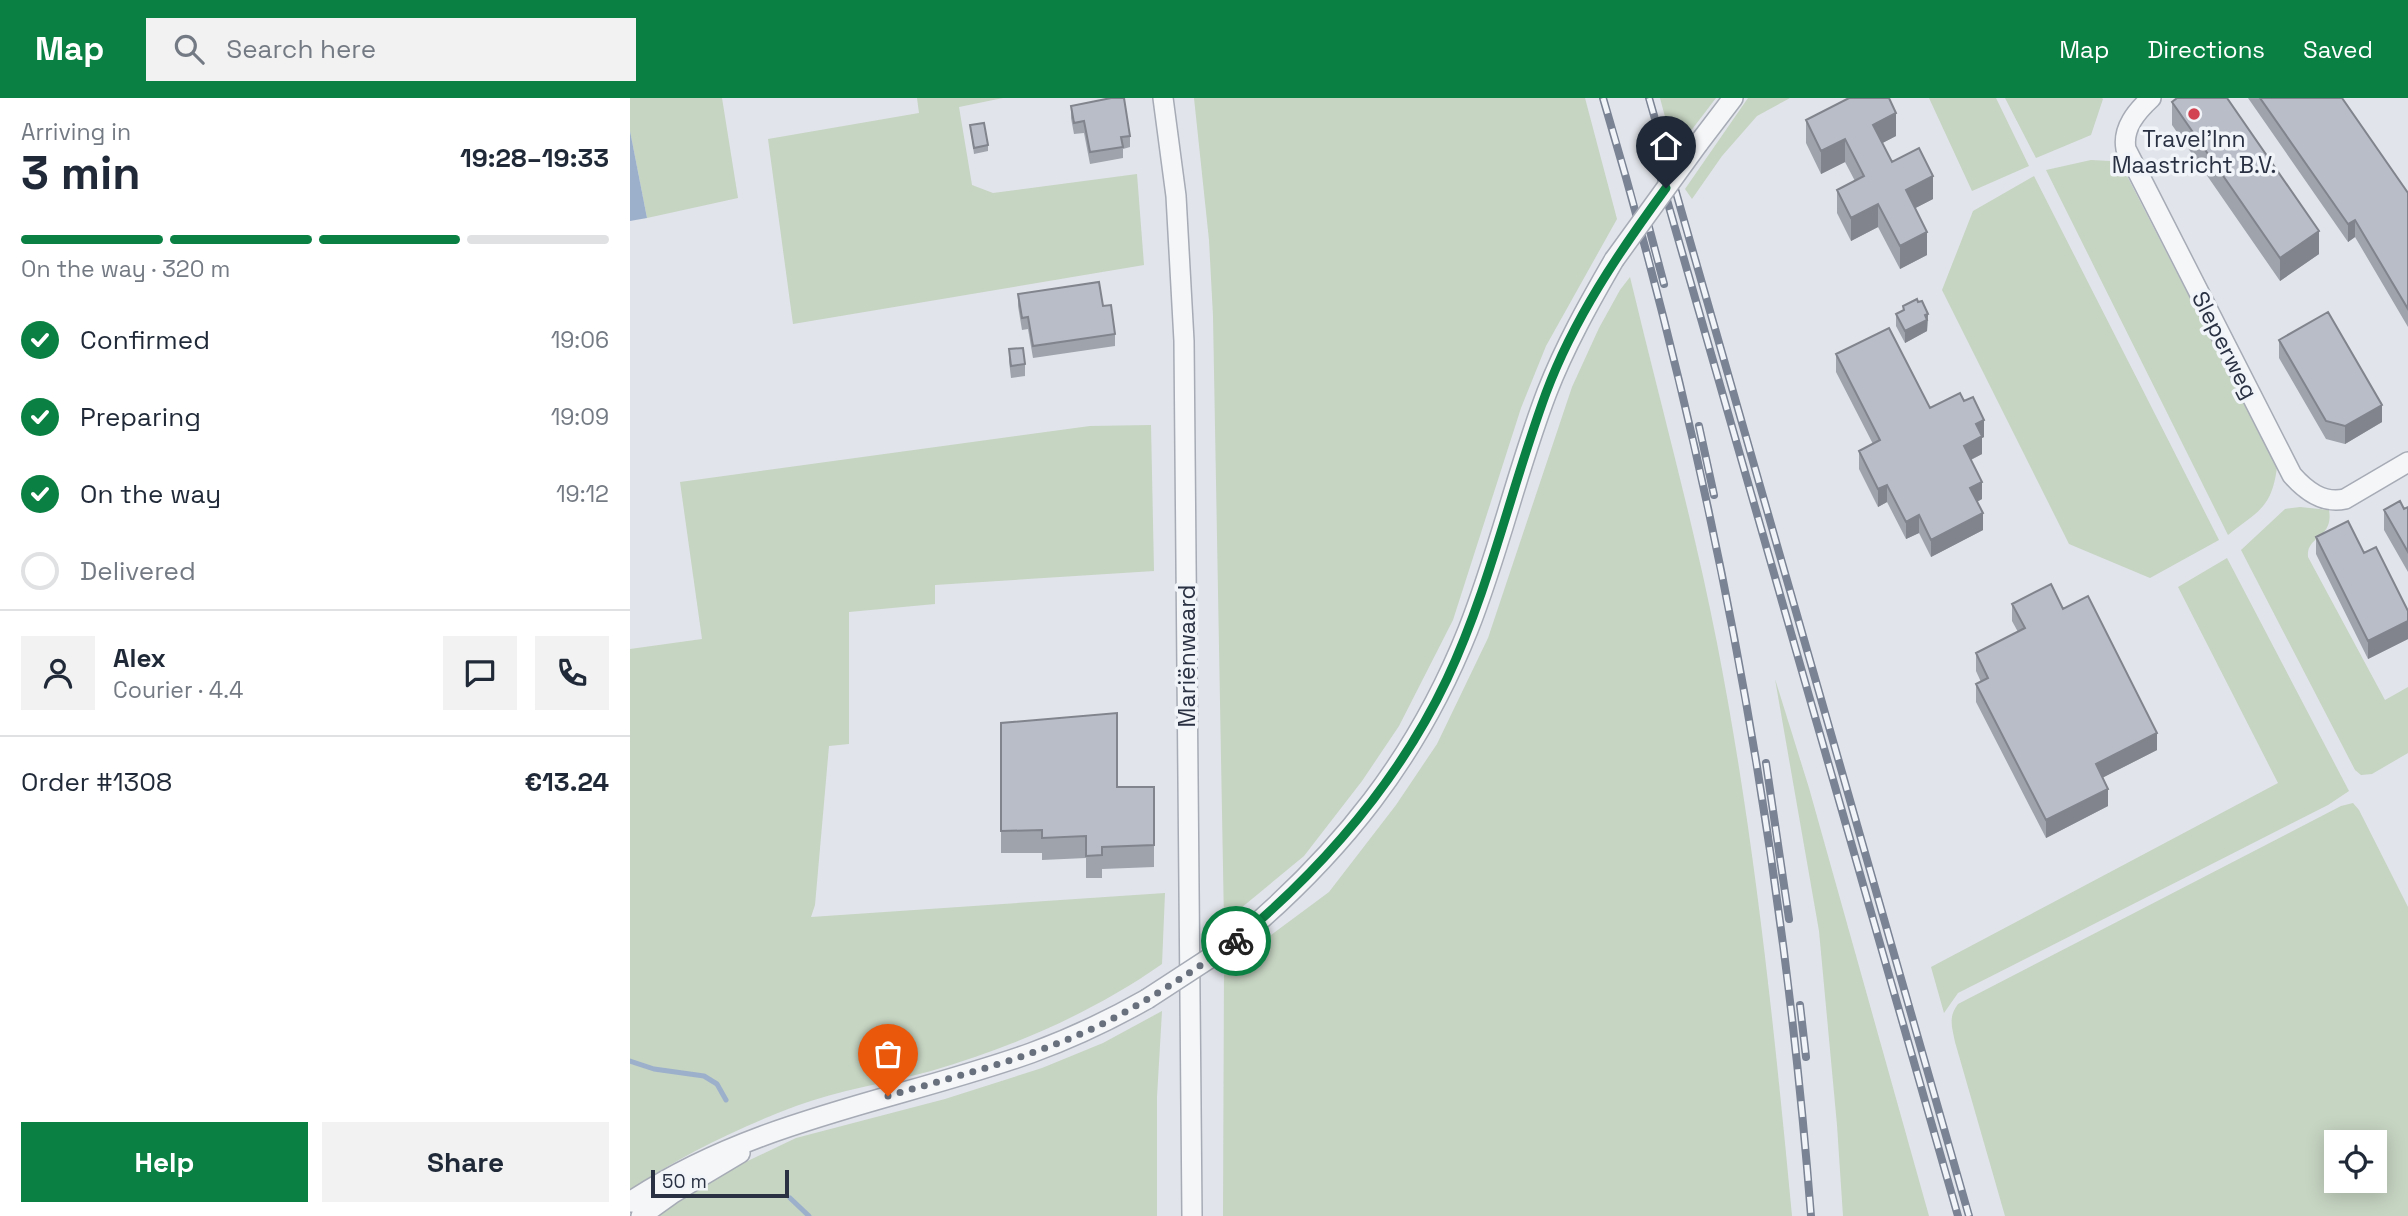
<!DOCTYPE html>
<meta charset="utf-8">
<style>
body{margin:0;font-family:"Space Grotesk",sans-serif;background:#f2f2f3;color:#1f2937;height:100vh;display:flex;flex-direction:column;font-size:26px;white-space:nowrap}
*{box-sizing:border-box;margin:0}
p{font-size:23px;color:#747a83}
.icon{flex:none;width:38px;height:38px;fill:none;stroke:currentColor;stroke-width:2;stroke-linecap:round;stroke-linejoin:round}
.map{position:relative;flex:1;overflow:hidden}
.side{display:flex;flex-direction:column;background:#fff;width:630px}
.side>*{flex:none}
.tools{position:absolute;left:1694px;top:1032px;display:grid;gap:14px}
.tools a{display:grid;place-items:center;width:63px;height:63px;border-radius:0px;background:#fff;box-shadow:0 4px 18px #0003;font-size:35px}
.scale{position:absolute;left:21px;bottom:18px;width:138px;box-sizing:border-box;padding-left:7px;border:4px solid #293143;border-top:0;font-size:19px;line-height:24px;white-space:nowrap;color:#293143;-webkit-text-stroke:5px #f1f4f8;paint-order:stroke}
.pin{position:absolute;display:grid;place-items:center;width:60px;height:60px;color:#fff;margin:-72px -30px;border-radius:50% 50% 50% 0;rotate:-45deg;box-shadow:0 0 7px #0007}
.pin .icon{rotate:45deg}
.courier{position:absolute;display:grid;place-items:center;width:70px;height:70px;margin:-35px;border:5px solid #0b8043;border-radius:50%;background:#fff;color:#222;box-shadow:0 2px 9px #0007}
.headline em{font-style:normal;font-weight:800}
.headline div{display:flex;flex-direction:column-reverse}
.headline{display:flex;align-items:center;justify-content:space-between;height:119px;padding:0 21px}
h1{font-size:46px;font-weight:800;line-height:52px}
.bar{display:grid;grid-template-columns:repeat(4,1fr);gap:10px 7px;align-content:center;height:84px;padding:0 21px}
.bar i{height:9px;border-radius:5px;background:#e0e1e3}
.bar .on{background:#0b8043}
.bar p{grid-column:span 4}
.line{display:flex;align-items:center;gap:18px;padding:0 21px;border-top:2px solid #e0e1e3}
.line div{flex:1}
.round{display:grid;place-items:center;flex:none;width:74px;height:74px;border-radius:0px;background:#f2f2f3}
ol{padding:0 21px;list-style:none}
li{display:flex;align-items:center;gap:21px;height:77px}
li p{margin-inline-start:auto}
li .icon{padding:7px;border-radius:50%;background:#0b8043;color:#fff;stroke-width:4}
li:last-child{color:#747a83}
li i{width:38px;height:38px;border:4px solid #e0e1e3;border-radius:50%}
.cta{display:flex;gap:14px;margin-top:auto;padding:14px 21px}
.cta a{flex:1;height:80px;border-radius:0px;background:#0b8043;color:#fff;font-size:28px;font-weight:800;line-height:80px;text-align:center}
.cta a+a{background:#f2f2f3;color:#1f2937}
header{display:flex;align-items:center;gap:42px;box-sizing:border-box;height:98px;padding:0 35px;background:#0b8043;color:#fff}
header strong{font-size:33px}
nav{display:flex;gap:38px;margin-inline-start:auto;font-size:24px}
.search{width:490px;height:63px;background:#f2f2f3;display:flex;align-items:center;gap:18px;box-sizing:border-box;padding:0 24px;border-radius:0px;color:#747a83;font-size:26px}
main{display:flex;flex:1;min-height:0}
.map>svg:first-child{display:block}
</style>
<header>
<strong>Map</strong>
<div class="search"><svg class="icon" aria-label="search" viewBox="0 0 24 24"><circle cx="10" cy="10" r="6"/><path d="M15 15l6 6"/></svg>Search here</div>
<nav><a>Map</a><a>Directions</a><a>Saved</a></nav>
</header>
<main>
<section class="side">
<div class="headline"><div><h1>3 min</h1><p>Arriving in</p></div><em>19:28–19:33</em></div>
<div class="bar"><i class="on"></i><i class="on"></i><i class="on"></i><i></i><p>On the way · 320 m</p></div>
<ol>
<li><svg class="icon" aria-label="check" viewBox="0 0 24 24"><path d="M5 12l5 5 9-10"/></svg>Confirmed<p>19:06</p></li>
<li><svg class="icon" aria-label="check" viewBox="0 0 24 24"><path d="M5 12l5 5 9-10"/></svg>Preparing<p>19:09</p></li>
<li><svg class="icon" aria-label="check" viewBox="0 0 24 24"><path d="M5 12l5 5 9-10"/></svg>On the way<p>19:12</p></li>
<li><i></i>Delivered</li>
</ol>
<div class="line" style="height:126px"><a class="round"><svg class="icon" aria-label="person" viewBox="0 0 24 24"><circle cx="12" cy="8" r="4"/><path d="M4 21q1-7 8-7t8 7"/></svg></a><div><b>Alex</b><p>Courier · 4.4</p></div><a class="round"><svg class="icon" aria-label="chat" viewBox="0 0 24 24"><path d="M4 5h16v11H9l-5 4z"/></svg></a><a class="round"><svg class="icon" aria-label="phone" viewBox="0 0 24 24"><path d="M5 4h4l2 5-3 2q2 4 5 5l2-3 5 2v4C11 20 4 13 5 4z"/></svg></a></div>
<div class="line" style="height:91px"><div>Order #1308</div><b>€13.24</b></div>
<div class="cta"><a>Help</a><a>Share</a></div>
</section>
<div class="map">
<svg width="1778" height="1118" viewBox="0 0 1778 1118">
<rect width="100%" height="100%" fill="#e1e4ea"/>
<path fill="#c6d4c2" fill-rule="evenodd" d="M 0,0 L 92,0 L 108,100 L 17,120 L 0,33 Z
M 287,0 L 373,0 L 329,9 L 342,87 L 363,95 L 507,76 L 514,167 L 163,226 L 138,41 L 289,15 Z
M 564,0 L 955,0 L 987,121 L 916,248 L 891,310 L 823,522 L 769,628 L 732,683 L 674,758 L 594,824 L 583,218 L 579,142 Z
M 1030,0 L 1086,0 L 1060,34 L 1053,31 L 1042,45 Z
M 1118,0 L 1160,0 L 1127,18 L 1092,58 L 1062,101 L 1055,91 Z
M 1299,0 L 1366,0 L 1399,68 L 1342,93 Z
M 1375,0 L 1472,0 L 1473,1 L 1461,37 L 1406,60 Z
M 1461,62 L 1480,63 L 1496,76 L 1647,369 C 1642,410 1628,413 1598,437 L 1416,72 Z
M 1404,78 L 1589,442 L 1520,480 L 1439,446 L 1312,192 L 1343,113 Z
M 1000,179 C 1029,301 1063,422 1087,545 C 1124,734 1144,927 1162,1118 L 593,1118 L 594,872 L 699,794 L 766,707 L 807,646 L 858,540 L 942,289 L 969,230 L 990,192 Z
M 521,327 L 524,473 L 305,487 L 305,506 L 219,514 L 219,646 L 199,648 L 185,807 L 181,819 L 535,795 L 532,866 C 462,915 383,949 301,973 C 257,985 209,992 166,1008 C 110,1029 50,1058 0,1092 L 0,551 L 72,541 L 50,384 L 460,328 Z
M 1670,409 L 1699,412 C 1704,441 1676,437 1678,459 L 1755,602 L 1778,589 L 1778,655 L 1742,676 L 1731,677 L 1725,672 L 1611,452 L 1655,411 Z
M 1597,460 L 1719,693 L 1698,707 L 1328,895 L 1314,915 L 1301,869 L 1648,685 L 1548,489 Z
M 1145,581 L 1179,690 L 1299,1118 L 1213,1118 L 1207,1027 L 1189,833 Z
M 1723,705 L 1729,712 L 1778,809 L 1778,1118 L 1375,1118 L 1325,944 C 1322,929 1318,919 1328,906 L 1711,708 ZM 1706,1045 L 1745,1045 L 1745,1083 L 1706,1083 Z
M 532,913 L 527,999 L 527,1118 L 23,1118 L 88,1077 L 166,1040 L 315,1001 L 412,970 L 473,945 Z"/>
<path fill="#9cb0cb" d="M 0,33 L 17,120 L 0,123 Z"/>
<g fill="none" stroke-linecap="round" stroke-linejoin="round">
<path stroke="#9cb0cb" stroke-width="5" d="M 0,963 L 24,971 L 74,978 L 87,986 L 96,1002
M 160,1100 L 179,1118"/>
<defs>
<path id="minor" d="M 533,0 L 546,98 L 554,243 L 562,1118
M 1521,0 C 1507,13 1492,30 1496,51 L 1662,377 C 1676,393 1693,406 1715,401 L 1778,364
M 1068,46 L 1103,0
M 606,843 C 711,755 787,660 838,532 C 869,454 887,372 917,294 C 935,248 959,205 984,162
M 0,1104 C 122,1022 266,1003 401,955 C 442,940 480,922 517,901
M 11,1118 L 43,1095 L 110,1055"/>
</defs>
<use href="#minor" stroke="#a6abb5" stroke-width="22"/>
<use href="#minor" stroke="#f4f6f8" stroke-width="19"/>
<defs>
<path id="rail" d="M 973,0 C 1081,363 1152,740 1181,1118
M 1019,0 L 1339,1118
M 1031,81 L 1328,1118
M 1016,118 L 1034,186
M 1069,328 L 1084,397
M 1136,665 L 1159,821
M 1170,907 L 1176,959"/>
</defs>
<use href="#rail" stroke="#7a8394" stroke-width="8"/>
<use href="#rail" stroke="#f1f4f8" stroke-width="5" stroke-dasharray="16" stroke-linecap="butt"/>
<defs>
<path id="minor-bridge" d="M 984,162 L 1068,46
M 517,901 L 606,843"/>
</defs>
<use href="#minor-bridge" stroke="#a6abb5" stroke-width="22" stroke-linecap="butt"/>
<use href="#minor-bridge" stroke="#f4f6f8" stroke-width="19"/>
</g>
<path fill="#9ea3ac" d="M 1618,0 L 1712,0 L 1778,95 L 1778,229 L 1725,139 L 1718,144 Z
M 1542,4 L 1689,156 L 1650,183 L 1542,27 Z
M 441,8 L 500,38 L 500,49 L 493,51 L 493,60 L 460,66 L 454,35 L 444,36 L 441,20 Z
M 1176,22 L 1266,38 L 1252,45 L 1262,64 L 1303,101 L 1285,110 L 1297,157 L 1270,171 L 1248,129 L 1221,143 L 1207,115 L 1207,92 L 1225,83 L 1215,64 L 1191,76 L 1176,45 Z
M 340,27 L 358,47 L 358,53 L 344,56 Z
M 388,196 L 473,208 L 485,236 L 485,248 L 403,260 L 398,231 L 392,232 L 388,208 Z
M 1273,208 L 1298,216 L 1297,233 L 1275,245 L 1266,228 L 1266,216 L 1273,213 Z
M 1649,242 L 1752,324 L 1715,346 L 1696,341 L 1649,260 Z
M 379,251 L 395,266 L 395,278 L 381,280 L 379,263 Z
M 1206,256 L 1300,310 L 1354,339 L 1352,340 L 1352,356 L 1341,362 L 1352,401 L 1347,404 L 1353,432 L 1301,459 L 1289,435 L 1276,441 L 1257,404 L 1248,409 L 1229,371 L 1229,353 L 1243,346 L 1206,274 Z
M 1778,409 L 1778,474 L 1754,432 L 1754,412 L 1774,411 Z
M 1686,439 L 1734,455 L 1778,513 L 1778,541 L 1738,561 L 1686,456 Z
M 1382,506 L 1433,511 L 1527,652 L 1472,680 L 1478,708 L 1416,740 L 1346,604 L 1346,586 L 1351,584 L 1346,573 L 1346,555 L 1388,534 L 1382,523 Z
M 371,625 L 487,689 L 524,689 L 524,769 L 472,771 L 472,780 L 456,780 L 456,760 L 412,762 L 412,755 L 371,755 Z"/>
<path fill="#81848c" d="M 1266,15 L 1266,38 L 1243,50 L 1243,27 Z
M 1215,41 L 1215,64 L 1191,76 L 1191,53 Z
M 1303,78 L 1303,101 L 1276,115 L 1276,92 Z
M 1248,106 L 1248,129 L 1221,143 L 1221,120 Z
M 1725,122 L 1725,139 L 1718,144 L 1718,126 Z
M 1689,133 L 1689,156 L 1650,183 L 1650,160 Z
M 1297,134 L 1297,157 L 1270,171 L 1270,148 Z
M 1298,216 L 1297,233 L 1275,245 L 1275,233 Z
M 1752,307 L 1752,324 L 1715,346 L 1715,328 Z
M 1354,322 L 1354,339 L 1352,340 L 1352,356 L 1334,365 L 1334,348 L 1346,326 Z
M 1352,384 L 1352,401 L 1340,407 L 1340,390 Z
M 1257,387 L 1257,404 L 1248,409 L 1248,391 Z
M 1353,415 L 1353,432 L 1301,459 L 1301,442 Z
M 1289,417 L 1289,435 L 1276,441 L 1276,424 Z
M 1778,523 L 1778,541 L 1738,561 L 1738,543 Z
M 1527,635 L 1527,652 L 1466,683 L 1466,666 Z
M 1478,691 L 1478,708 L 1416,740 L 1416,722 Z"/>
<path fill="#b8bdc8" stroke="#81848c" stroke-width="2" d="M 481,0 L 494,0 L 500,38 L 491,39 L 493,49 L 460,54 L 454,23 L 444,25 L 441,8 Z
M 1219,0 L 1259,0 L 1266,15 L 1243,27 L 1262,64 L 1289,50 L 1303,78 L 1276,92 L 1297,134 L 1270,148 L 1248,106 L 1221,120 L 1207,92 L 1234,78 L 1215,41 L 1191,53 L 1176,22 Z
M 1547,0 L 1597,0 L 1689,133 L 1650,160 L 1542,4 Z
M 1630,0 L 1712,0 L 1778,95 L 1778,211 L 1725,122 L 1718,126 Z
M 354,25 L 358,47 L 344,50 L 340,27 Z
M 469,184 L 473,208 L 481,207 L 485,236 L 403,248 L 398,219 L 392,220 L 388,196 Z
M 1287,201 L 1288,204 L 1292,203 L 1298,216 L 1295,217 L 1297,222 L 1275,233 L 1266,216 L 1274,212 L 1273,208 Z
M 1698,214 L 1752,307 L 1715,328 L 1696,323 L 1649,242 Z
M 1259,230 L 1300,310 L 1330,295 L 1334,303 L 1343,299 L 1354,322 L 1346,326 L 1352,338 L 1334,348 L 1352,384 L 1340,390 L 1353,415 L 1301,442 L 1289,417 L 1276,424 L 1257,387 L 1248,391 L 1229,353 L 1250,342 L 1206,256 Z
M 393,250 L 395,266 L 381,268 L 379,251 Z
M 1770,403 L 1774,411 L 1778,409 L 1778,454 L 1754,412 Z
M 1718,423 L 1734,455 L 1746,449 L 1778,513 L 1778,523 L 1738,543 L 1686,439 Z
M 1421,486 L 1433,511 L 1458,498 L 1527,635 L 1466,666 L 1478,691 L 1416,722 L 1346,586 L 1358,580 L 1346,555 L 1395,530 L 1382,506 Z
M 487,615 L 487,689 L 524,689 L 524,747 L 472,749 L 472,757 L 456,758 L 456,738 L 412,740 L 412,732 L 371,733 L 371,625 Z"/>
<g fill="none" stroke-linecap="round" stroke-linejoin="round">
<path stroke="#69707d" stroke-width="7" stroke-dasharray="0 12.6" d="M 258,998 C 334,976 413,957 484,920 C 527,897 566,871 606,843"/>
<path stroke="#0b8043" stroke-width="9" d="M 606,843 C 693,770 768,685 817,581 C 860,489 881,390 916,295 C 944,220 989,154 1036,90"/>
</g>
<circle fill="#d24451" stroke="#f1f4f8" stroke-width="2.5" cx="1564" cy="16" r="7"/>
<g text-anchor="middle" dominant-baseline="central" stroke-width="7" stroke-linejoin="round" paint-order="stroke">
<g font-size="23" fill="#293143" stroke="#f1f4f8">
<text x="1564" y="41">Travel'Inn<tspan x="1564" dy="26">Maastricht B.V.</tspan></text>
</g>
<g font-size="23" fill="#293143" stroke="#f1f4f8">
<text transform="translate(1595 247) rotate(63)">Sleperweg</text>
<text transform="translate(557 558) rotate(-90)">Mariënwaard</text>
</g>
</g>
</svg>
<div class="tools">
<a><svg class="icon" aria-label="locate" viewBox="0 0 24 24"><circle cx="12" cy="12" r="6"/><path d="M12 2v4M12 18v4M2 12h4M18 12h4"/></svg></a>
</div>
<div class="scale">50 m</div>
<div class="pin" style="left:258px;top:998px;background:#ea580c"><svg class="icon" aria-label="bag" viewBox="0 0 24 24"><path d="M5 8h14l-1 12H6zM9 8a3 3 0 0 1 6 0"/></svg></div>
<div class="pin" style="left:1036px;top:90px;background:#1f2937"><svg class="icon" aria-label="home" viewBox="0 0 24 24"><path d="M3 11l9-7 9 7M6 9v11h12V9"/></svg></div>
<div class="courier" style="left:606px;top:843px"><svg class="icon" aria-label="bike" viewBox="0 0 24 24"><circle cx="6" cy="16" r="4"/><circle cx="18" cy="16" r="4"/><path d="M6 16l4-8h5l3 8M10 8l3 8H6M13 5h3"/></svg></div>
</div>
</main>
